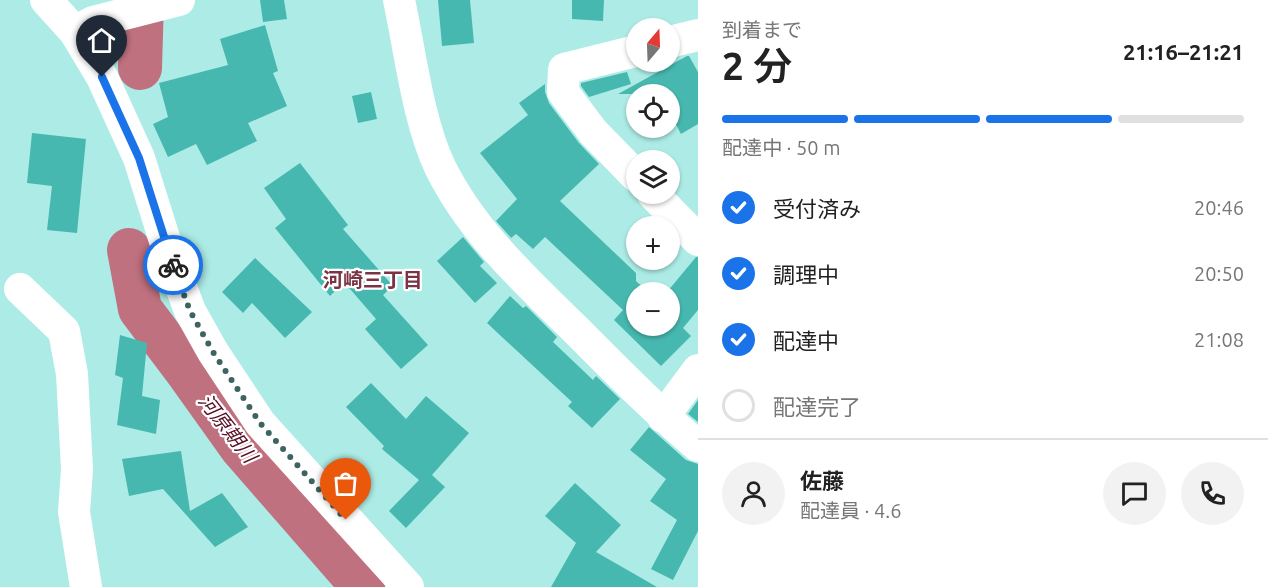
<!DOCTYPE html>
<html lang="ja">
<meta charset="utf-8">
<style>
body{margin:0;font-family:Ubuntu,"Noto Sans JP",sans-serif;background:#f2f2f2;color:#222;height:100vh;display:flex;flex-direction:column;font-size:22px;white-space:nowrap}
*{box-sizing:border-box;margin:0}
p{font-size:20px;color:#767676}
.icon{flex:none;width:33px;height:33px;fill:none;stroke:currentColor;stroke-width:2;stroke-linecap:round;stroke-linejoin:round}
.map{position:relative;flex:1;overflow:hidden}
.details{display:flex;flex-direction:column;background:#fff;width:570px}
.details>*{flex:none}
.needle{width:39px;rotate:19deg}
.controls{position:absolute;left:626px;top:18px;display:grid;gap:12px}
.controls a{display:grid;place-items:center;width:54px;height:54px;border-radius:50%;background:#fff;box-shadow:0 2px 4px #0004;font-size:30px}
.pin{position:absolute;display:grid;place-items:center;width:51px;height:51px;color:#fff;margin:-62px -26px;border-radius:50% 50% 50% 0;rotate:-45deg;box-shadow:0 0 6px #0007}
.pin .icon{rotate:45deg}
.courier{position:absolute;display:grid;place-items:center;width:60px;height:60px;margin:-30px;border:4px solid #1a73e8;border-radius:50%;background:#fff;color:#222;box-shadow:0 2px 8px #0007}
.summary em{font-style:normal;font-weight:600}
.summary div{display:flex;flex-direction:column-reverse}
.summary{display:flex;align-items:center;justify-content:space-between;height:102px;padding:0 24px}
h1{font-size:39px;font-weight:600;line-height:45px}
.bar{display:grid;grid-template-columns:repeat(4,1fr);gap:9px 6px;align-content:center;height:72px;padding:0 24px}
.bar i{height:8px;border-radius:4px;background:#e0e0e0}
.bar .active{background:#1a73e8}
.bar p{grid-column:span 4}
.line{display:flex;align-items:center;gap:15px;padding:0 24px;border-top:2px solid #e0e0e0}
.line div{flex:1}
.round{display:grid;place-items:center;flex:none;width:63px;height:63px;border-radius:32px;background:#f2f2f2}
ol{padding:0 24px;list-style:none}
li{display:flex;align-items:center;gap:18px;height:66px}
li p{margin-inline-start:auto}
li .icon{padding:6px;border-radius:50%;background:#1a73e8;color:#fff;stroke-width:4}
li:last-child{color:#767676}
li i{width:33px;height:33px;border:3px solid #e0e0e0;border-radius:50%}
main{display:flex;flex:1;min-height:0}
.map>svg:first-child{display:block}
</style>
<main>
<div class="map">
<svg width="698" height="587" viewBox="0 0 698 587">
<rect width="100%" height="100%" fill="#adece6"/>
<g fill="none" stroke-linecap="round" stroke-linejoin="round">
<path stroke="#c0717f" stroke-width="44" d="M 140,68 L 142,0
M 129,250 L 140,309 L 186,370 L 241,447 L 363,587"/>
</g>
<path fill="#47b8b0" d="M 260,0 L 284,0 L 287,19 L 263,22 Z
M 438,0 L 470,0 L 474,43 L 442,46 Z
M 572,0 L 604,0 L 603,21 L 572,19 Z
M 265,25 L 278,71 L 273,73 L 287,106 L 248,123 L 257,141 L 207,165 L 196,144 L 168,157 L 153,124 L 168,117 L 159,83 L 228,65 L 220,39 Z
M 687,56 L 689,56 L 698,72 L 698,124 L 681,134 L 669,111 L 669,94 L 618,94 Z
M 627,72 L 631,84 L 589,97 L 581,86 L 581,83 Z
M 545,84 L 545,92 L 549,103 L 579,143 L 599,164 L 560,201 L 636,273 L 636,281 L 648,292 L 636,292 L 636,326 L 669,326 L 669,292 L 667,292 L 696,257 L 698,257 L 698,310 L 683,328 L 691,336 L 661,366 L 614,320 L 623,310 L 545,237 L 533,249 L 516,234 L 511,238 L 496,221 L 517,199 L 480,153 L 528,115 L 519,103 Z
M 371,92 L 377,119 L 358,123 L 352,96 Z
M 32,133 L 86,139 L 77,233 L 47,230 L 52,186 L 27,183 Z
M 300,163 L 348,225 L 343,229 L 393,286 L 383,295 L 428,345 L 401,369 L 365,329 L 376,319 L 344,282 L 330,296 L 275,228 L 286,219 L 264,188 Z
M 463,237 L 484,262 L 480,266 L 497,283 L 475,303 L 437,261 Z
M 255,258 L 312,312 L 285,338 L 252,303 L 243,313 L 222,292 Z
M 510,296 L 523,308 L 526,306 L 557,337 L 553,342 L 593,380 L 596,376 L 620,399 L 592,428 L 568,406 L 572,402 L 487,323 Z
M 120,335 L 147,343 L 142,396 L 160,400 L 156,434 L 117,425 L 123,378 L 115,375 Z
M 371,383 L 406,419 L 426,396 L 469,433 L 432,475 L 445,487 L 406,528 L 389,511 L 419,480 L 382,449 L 384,446 L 346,407 Z
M 698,400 L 698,422 L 688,414 Z
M 649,427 L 686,460 L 698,464 L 698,531 L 673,580 L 651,569 L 677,520 L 650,501 L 666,479 L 630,450 Z
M 181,451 L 190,511 L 222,493 L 248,527 L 215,547 L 163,489 L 129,496 L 122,459 Z
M 575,483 L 621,525 L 596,552 L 657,587 L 551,587 L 576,543 L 545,516 Z"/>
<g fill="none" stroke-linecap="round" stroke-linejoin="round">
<path stroke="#fff" stroke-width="32" d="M 46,0 L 75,32 L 102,77 L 139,158 L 171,260 L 190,311 L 213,352 L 260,423 L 408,587
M 399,0 C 410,51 418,121 440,167 C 472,232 525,280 576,330 C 616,370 655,410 698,446
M 75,32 L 93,22 L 179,0
M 669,42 L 698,35
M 636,51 L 564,69 L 563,92 L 593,132 L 636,176
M 653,194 L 698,240
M 20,289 L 64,331 L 72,374 L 77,469 L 74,512 L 86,587
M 663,417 L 698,370"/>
</g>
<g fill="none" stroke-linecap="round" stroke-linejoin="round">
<path stroke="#3e6461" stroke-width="6" stroke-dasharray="0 10.8" d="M 173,265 L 190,311 L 213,352 L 260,423 L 346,520"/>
<path stroke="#1a73e8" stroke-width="8" d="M 102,77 L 139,158 L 173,265"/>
</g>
<g text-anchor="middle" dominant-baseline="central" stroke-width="4.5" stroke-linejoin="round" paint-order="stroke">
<g font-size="20" font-weight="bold" fill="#7b3443" stroke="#fff">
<text x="373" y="279">河崎三丁目</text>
</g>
<g font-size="20" font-style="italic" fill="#570e24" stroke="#fff">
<text transform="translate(228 428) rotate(52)">河原期川</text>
</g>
</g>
</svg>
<div class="controls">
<a><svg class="needle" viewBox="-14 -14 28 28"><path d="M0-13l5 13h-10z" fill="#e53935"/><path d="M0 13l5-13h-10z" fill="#767676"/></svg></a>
<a><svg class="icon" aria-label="locate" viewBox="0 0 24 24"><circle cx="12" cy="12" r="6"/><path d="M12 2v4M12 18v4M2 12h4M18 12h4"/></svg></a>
<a><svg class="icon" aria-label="layers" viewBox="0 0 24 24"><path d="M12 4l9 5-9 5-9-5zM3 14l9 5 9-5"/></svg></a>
<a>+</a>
<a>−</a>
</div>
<div class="pin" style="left:346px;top:520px;background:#ea580c"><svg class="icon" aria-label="bag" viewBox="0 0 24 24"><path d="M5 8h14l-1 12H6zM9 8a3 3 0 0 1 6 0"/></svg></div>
<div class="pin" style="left:102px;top:77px;background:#1f2937"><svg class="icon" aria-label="home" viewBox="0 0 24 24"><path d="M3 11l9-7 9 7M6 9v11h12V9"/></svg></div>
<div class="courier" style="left:173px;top:265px"><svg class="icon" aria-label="bike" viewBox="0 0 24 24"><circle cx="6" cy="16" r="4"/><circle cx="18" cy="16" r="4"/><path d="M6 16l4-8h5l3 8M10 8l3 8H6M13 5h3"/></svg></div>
</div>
<section class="details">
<div class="summary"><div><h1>2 分</h1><p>到着まで</p></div><em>21:16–21:21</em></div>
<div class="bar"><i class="active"></i><i class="active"></i><i class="active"></i><i></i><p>配達中 · 50 m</p></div>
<ol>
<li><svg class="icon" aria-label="check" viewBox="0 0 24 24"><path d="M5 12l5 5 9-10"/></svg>受付済み<p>20:46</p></li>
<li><svg class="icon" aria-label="check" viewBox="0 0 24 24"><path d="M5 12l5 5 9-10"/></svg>調理中<p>20:50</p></li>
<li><svg class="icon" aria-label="check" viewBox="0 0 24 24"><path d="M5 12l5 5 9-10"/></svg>配達中<p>21:08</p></li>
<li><i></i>配達完了</li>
</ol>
<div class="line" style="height:108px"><a class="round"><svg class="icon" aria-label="person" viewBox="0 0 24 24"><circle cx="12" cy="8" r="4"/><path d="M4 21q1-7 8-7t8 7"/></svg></a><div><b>佐藤</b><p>配達員 · 4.6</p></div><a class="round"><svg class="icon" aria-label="chat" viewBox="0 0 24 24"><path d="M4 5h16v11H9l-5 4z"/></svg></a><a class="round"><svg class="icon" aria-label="phone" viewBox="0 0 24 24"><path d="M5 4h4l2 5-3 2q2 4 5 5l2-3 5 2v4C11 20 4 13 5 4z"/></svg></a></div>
</section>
</main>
